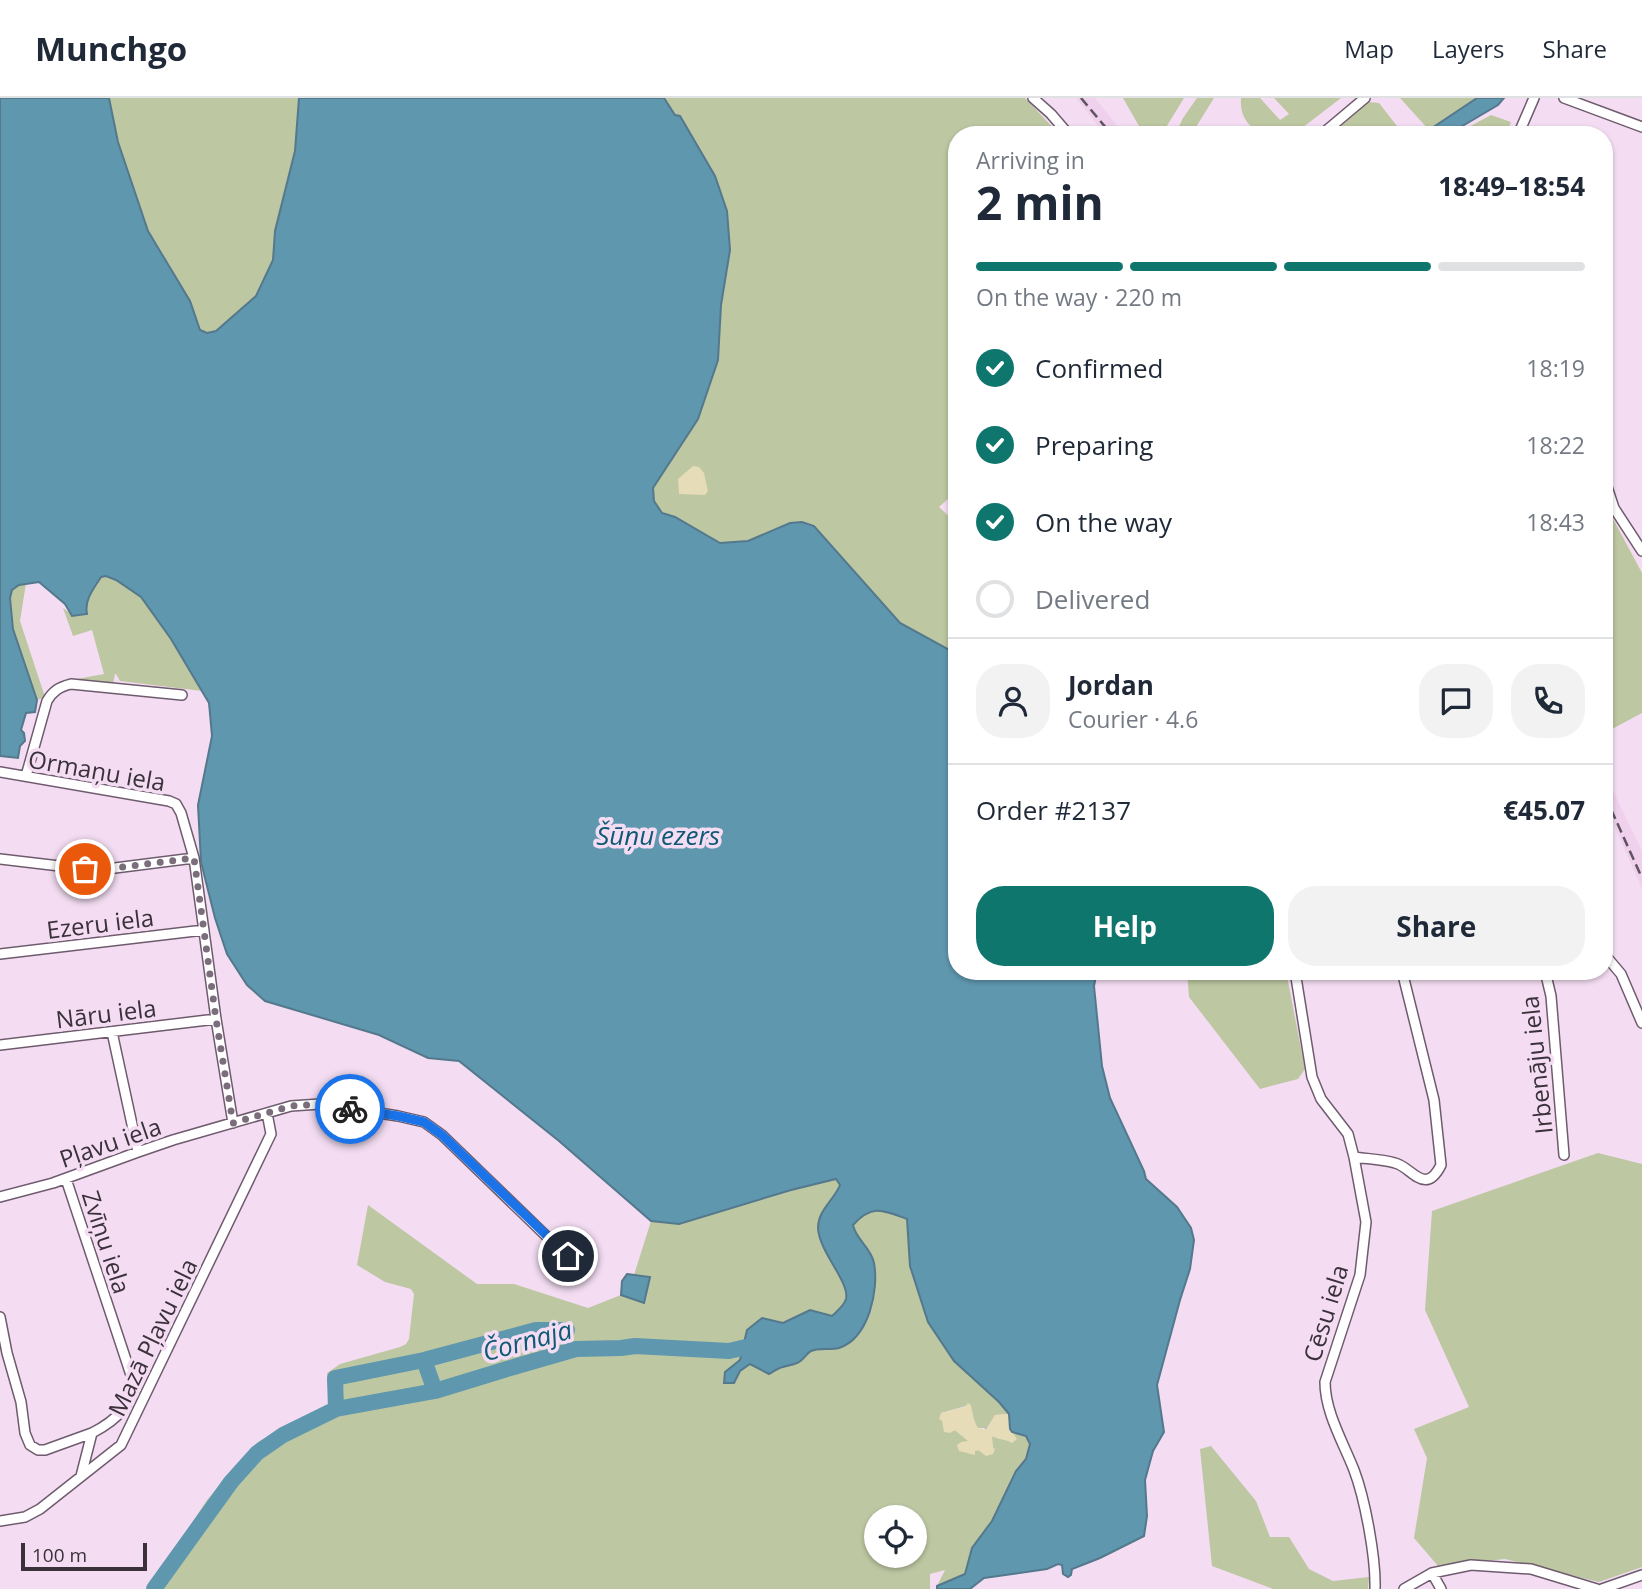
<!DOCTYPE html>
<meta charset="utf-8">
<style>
body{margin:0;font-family:"Open Sans",sans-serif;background:#f2f2f3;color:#1f2937;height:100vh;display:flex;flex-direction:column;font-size:26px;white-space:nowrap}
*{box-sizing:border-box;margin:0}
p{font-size:23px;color:#747a83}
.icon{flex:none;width:38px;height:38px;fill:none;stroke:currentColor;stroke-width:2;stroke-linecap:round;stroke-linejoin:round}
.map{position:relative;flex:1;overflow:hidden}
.drawer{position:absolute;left:948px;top:28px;width:665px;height:854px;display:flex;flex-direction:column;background:#fff;border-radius:28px;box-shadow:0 2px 5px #0004}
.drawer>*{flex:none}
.tools{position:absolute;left:864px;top:1407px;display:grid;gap:14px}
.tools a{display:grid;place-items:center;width:63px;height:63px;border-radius:50%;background:#fff;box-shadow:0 2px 5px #0004;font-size:35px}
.scale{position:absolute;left:21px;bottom:18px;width:126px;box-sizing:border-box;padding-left:7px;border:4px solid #3a313a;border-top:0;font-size:19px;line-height:24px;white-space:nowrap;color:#3a313a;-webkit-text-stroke:5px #f4ddf3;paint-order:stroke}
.pin{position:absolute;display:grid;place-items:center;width:60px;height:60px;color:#fff;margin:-30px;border:4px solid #fff;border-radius:50%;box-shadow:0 2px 7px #0007}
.courier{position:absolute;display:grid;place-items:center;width:70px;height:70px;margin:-35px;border:5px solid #1a73e8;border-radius:50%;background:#fff;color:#222;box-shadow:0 2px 9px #0007}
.overview em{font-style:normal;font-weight:700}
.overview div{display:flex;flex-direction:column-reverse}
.overview{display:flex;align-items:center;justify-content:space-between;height:119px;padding:0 28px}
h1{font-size:46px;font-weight:700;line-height:52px}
.bar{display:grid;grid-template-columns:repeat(4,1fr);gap:10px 7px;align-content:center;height:84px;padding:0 28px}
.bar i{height:9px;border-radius:5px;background:#e0e1e3}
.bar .active{background:#0f766e}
.bar p{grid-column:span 4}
.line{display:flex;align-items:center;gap:18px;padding:0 28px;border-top:2px solid #e0e1e3}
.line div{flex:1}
.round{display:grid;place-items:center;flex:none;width:74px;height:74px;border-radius:28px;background:#f2f2f3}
ol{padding:0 28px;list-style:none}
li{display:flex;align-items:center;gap:21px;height:77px}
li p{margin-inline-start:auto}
li .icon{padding:7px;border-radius:50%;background:#0f766e;color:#fff;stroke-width:4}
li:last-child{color:#747a83}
li i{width:38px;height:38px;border:4px solid #e0e1e3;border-radius:50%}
.button{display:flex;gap:14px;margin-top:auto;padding:14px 28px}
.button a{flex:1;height:80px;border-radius:28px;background:#0f766e;color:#fff;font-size:28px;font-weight:700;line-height:80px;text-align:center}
.button a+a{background:#f2f2f3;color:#1f2937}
header{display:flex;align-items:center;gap:42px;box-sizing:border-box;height:98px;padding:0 35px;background:#fff;border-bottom:2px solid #e0e1e3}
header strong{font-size:33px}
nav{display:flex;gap:38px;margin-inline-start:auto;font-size:24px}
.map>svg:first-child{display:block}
</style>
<header>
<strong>Munchgo</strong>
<nav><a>Map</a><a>Layers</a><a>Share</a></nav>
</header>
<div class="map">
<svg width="1642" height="1491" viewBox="0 0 1642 1491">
<rect width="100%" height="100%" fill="#f4ddf3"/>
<path fill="#efd1ed" d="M 1076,0 L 1095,0 L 1125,37 L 1105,37 Z
M 1605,676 L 1642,753 L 1642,791 L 1605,707 Z"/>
<path fill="#bdc7a2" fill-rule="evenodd" d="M 109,0 L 314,0 L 282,172 L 236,246 L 200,233 L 190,203 L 160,151 L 148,134 L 128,77 L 122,77 Z
M 664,0 L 1025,0 L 1060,37 L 957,37 L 957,393 L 939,409 L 957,426 L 957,556 L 900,525 L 814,428 L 777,445 L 720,445 L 692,429 L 654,420 L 652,378 L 698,321 L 718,262 L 721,207 L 676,17 Z
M 1123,0 L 1184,0 L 1165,31 L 1149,37 L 1139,28 Z
M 1197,0 L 1214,0 L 1191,37 L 1175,37 L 1183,20 Z
M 1241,0 L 1260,0 L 1280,22 L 1289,16 L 1274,0 L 1341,0 L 1302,30 L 1304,37 L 1260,37 C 1247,25 1240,19 1241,0 Z
M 1400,0 L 1477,0 L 1429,32 Z
M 1368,4 L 1379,5 L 1404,37 L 1330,37 Z
M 1491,17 L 1511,24 L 1506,37 L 1454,37 Z
M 1605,400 L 1611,417 L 1642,475 L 1642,615 L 1612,631 L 1605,616 Z
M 0,472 L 106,478 L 116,482 L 141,499 L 171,541 L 202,593 L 120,583 L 116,576 L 115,576 L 113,586 L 60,584 L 104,576 L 92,532 L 73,538 L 63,510 L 71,516 L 65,506 L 39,484 L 26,485 L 20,523 L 45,599 L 37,602 L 35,614 L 26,615 L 21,632 L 24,635 L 25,643 L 20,648 L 18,660 L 0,658 Z
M 1187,873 L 1286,873 L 1305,971 L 1298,981 L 1260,991 L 1189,899 Z
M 454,940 L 814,1057 L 915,1112 L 999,1304 L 1010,1316 L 995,1317 L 986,1332 L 984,1330 L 978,1330 C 975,1326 972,1317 972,1312 L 966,1308 L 941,1315 L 942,1322 L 969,1343 L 963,1353 L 966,1354 L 993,1350 L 991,1338 L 1010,1343 L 1016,1341 L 1012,1334 L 1026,1338 L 1030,1346 L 1026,1361 L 1016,1373 L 992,1423 L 972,1450 L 965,1476 L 937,1488 L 945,1472 L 930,1476 L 930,1491 L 148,1491 L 207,1402 L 258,1344 L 329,1306 L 327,1275 L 340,1266 L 400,1249 L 406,1246 L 409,1241 L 414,1196 L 411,1191 L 385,1184 L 357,1167 L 368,1107 L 477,1186 L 514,1186 L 588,1210 L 621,1197 L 644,1205 L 650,1179 L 634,1177 L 651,1123 L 559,1043 L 459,963 L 436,961 ZM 855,1137 C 866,1147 876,1159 875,1175 C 874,1186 844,1237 838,1250 L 812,1253 L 798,1265 L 780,1270 L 769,1276 L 750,1266 L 740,1273 L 734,1285 L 725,1274 L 740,1262 L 747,1232 L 783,1226 L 810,1212 L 832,1218 L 845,1204 L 847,1193 L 821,1146 ZM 877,1419 L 915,1419 L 915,1458 L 877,1458 Z
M 1598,1055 L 1642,1066 L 1642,1469 L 1599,1484 L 1505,1461 L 1438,1468 L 1414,1440 L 1427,1360 L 1414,1331 L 1469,1309 L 1425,1212 L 1432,1113 Z
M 1211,1348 L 1256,1403 L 1270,1439 L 1289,1439 L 1309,1471 L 1333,1483 L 1369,1479 L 1368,1491 L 1273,1491 L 1212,1468 L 1200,1351 Z"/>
<path fill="#e6dcb7" d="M 693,368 L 699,369 L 704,375 L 708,393 L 705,397 L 679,396 L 678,381 Z
M 968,1305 L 971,1307 C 972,1313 974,1326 978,1330 L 987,1332 L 995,1317 L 1010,1316 L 1010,1331 L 1017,1341 L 1012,1345 C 1006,1341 999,1342 992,1338 L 993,1350 L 995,1351 L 993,1356 L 986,1358 L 978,1352 L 975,1353 L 975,1357 L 959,1353 L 957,1347 L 961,1344 L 968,1343 L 955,1332 L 950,1335 L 944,1334 L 942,1323 L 939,1321 L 941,1315 L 965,1309 Z"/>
<path fill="#5f97af" stroke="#54788c" stroke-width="2" d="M 0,0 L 109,0 L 118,44 L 148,133 L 190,203 L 200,232 L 207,235 L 216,233 L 256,198 L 273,162 L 275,133 L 295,53 L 299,0 L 664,0 L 675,17 L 680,18 L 715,78 L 727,113 L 730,152 L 721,207 L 718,262 L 698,321 L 653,390 L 654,403 L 662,415 L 675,419 L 720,445 L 748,443 L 790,425 L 802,424 L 814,428 L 900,525 L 957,556 L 957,873 L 1097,873 L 1094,888 L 1102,968 L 1110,1000 L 1144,1073 L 1146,1081 L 1177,1109 L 1191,1130 L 1194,1142 L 1190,1171 L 1180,1202 L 1157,1287 L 1164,1334 L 1153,1353 L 1145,1382 L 1147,1418 L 1144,1438 L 1100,1460 L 1072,1471 L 1071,1477 L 1068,1479 L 1063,1476 L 1062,1467 L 1058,1466 L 1047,1471 L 984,1480 L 970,1491 L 937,1491 L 937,1488 L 965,1476 L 972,1450 L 992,1423 L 1016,1373 L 1026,1361 L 1030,1346 L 1026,1338 L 1012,1334 L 1010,1331 L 1009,1316 L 999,1304 L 954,1263 L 928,1224 L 910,1168 L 907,1121 C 883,1112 872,1106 853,1127 C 856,1142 871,1149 874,1165 C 879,1192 869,1240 839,1250 C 830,1252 819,1250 811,1253 C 807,1255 804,1261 799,1264 C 795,1267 788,1267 783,1269 C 778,1270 774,1273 769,1276 L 750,1266 L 740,1273 L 734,1285 L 724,1285 L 725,1274 L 740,1262 L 747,1232 L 762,1220 L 783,1225 L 810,1212 L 832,1218 C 837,1213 844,1208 846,1201 C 850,1184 819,1154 818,1130 C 818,1112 834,1102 840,1087 L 836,1081 L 791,1092 L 679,1126 L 651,1123 L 559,1043 L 459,963 L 428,960 L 379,937 L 265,903 L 247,887 L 227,856 L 215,820 L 201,764 L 198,707 L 212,638 L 209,605 L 171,541 L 141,499 L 116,482 L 106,478 L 101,479 C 94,490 84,502 87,516 L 72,518 L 65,506 L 39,484 L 19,487 L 12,492 L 10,500 L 13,531 L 37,602 L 35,614 L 26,615 L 21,632 L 24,635 L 25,643 L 20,648 L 18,660 L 0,658 Z
M 1477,0 L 1504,0 L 1498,7 L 1447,37 L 1429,37 L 1429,32 Z
M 627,1176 L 650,1179 L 644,1205 L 621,1197 L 622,1183 Z"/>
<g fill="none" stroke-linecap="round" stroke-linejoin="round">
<path stroke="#5f97af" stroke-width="16" d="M 424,1262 L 435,1293
M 336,1311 L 335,1280 L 424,1262 L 536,1232 L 567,1232
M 154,1491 L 231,1384 L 257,1355 L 283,1337 L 336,1311 L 435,1293 L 517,1268 L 576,1251 L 621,1250 L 635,1248 L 729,1253 L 763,1245"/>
<defs>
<path id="minor" d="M 1033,0 L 1051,16 L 1069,37
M 1564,0 L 1642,29
M 1321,37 L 1365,0
M 1518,37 L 1534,0
M 1605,383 L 1614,410 L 1642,453
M 0,674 L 169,703 L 176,706 L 181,715 L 194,760 L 216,921 L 233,1025
M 26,678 L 47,603 C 53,593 59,589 71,586 L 182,597
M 0,761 L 85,771 L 107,771 L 194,760
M 0,856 L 204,832
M 1605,857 L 1621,876 L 1642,925
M 1295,873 L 1312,979 L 1321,1001 L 1348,1036 L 1354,1059 L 1366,1124 L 1360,1177 L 1325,1284 C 1325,1314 1343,1344 1354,1372 C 1365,1401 1376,1460 1375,1491
M 1545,873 L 1551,898 L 1564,1057
M 112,934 L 138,1054
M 0,947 L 216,921
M 1354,1059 C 1367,1061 1381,1061 1395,1065 C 1412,1069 1425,1099 1441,1067 L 1434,1002 L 1402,873
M 66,1081 L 131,1277 C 134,1307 117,1322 92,1335 L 81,1378
M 0,1099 L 53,1085 L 138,1054 L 173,1042 L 291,1008 L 320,1006 L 398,1018 L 424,1024 L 442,1037 L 568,1159
M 0,1219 L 7,1255 L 21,1304 L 25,1335 L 30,1347 L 38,1352 L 45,1352 L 92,1335
M 0,1423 L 25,1419 L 40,1411 L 121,1347 L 271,1036 L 267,1015
M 1432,1475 L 1441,1491
M 1404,1491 L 1432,1475 L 1471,1467 L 1531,1471 L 1597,1491
M 1602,1491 L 1642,1477"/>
</defs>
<use href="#minor" stroke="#6f5b6e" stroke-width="12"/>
<use href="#minor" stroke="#fff" stroke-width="9"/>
<path stroke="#605460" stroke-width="2.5" stroke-dasharray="10 5" stroke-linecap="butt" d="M 1081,0 L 1112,37
M 1605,698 L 1642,780"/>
</g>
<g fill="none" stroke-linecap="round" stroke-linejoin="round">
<path stroke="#7b6d7b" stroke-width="7" stroke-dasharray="0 12.6" d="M 85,771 L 107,771 L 194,760 L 216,921 L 233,1025 L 291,1008 L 320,1006 L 350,1011"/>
<path stroke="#1a73e8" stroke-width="9" d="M 350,1011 L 398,1018 L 424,1024 L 442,1037 L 568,1158"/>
</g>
<g text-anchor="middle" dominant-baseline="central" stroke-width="7" stroke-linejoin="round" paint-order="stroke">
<g font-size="24" fill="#3a313a" stroke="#f4ddf3">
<text transform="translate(97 672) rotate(10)">Ormaņu iela</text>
<text transform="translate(100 825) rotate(-7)">Ezeru iela</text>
<text transform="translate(106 915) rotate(-7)">Nāru iela</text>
<text transform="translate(1536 967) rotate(-96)">Irbenāju iela</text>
<text transform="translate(110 1044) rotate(-19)">Pļavu iela</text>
<text transform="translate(107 1144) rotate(72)">Zvīņu iela</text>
<text transform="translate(1325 1215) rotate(-73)">Cēsu iela</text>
<text transform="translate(152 1239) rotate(-64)">Mazā Pļavu iela</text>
</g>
<g font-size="26" font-style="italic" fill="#0e5a74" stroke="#f4ddf3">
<text x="658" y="737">Šūņu ezers</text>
<text transform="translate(527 1242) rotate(-15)">Čornaja</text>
</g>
</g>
</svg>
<div class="tools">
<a><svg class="icon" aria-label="locate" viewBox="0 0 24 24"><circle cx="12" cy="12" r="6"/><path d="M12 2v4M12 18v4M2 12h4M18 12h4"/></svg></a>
</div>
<div class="scale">100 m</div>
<div class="pin" style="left:85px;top:771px;background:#ea580c"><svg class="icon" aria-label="bag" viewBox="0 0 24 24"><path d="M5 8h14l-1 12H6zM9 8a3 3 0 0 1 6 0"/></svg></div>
<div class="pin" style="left:568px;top:1158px;background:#1f2937"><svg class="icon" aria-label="home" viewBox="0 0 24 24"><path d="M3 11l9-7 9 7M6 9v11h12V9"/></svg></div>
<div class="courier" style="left:350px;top:1011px"><svg class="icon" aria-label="bike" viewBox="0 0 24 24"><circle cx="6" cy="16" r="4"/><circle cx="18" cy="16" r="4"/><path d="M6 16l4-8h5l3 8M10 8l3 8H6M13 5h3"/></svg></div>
<section class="drawer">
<div class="overview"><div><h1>2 min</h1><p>Arriving in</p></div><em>18:49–18:54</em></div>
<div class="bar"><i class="active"></i><i class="active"></i><i class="active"></i><i></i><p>On the way · 220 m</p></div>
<ol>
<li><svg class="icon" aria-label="check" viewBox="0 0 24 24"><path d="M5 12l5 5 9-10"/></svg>Confirmed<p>18:19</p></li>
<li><svg class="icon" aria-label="check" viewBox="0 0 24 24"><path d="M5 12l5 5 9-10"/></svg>Preparing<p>18:22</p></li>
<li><svg class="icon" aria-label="check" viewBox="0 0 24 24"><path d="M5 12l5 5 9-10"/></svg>On the way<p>18:43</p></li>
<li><i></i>Delivered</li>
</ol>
<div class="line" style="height:126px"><a class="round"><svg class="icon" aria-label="person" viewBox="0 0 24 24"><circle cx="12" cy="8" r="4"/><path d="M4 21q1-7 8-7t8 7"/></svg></a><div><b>Jordan</b><p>Courier · 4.6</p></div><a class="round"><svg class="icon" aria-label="chat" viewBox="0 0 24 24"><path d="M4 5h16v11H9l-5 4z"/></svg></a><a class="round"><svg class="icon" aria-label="phone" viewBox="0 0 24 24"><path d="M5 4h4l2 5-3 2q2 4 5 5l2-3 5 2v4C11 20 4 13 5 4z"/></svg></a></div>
<div class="line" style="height:91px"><div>Order #2137</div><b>€45.07</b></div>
<div class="button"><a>Help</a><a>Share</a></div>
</section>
</div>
